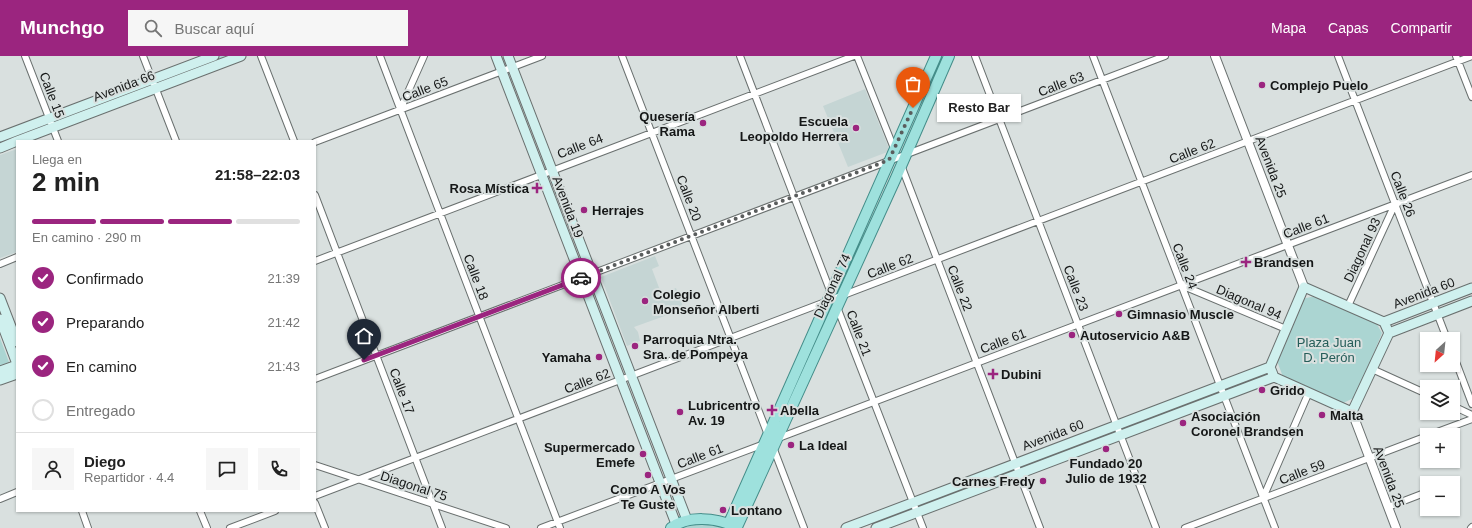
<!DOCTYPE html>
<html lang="es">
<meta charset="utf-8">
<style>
body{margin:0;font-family:Helvetica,sans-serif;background:#f6f6f6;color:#222;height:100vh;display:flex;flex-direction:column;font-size:15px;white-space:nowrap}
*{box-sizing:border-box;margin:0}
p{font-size:13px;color:#767676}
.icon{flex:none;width:22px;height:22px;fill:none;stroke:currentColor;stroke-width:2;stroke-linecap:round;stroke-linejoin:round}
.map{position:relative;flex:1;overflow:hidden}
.panel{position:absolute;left:16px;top:84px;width:300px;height:372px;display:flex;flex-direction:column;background:#fff;border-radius:0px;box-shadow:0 1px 3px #0004}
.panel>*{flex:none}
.needle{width:26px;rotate:207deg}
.buttons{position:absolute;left:1420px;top:276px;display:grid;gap:8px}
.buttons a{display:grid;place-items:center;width:40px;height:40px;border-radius:0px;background:#fff;box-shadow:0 1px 3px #0004;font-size:20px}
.pin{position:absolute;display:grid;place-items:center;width:34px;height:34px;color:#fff;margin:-41px -17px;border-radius:50% 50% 50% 0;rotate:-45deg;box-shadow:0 0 4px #0007}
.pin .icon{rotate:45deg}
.courier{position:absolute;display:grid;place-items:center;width:40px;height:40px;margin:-20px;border:3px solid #9b257f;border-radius:50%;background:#fff;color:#222;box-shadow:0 1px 5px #0007}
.bubble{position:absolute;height:28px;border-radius:0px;background:#fff;box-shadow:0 1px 3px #0004;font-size:13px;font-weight:700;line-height:28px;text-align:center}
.overview em{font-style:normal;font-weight:700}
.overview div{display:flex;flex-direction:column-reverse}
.overview{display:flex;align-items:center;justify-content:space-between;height:68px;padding:0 16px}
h1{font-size:26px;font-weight:700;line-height:30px}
.bar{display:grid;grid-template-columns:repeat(4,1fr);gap:6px 4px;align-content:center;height:48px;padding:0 16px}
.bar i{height:5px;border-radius:3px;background:#e0e0e0}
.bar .current{background:#9b257f}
.bar p{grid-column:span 4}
.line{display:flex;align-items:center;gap:10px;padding:0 16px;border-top:1px solid #e0e0e0}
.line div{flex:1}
.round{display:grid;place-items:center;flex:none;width:42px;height:42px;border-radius:0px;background:#f6f6f6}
ol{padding:0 16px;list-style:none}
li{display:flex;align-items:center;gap:12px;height:44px}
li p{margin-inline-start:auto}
li .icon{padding:4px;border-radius:50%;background:#9b257f;color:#fff;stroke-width:4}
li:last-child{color:#767676}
li i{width:22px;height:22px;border:2px solid #e0e0e0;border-radius:50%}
header{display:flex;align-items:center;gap:24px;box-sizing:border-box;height:56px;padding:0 20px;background:#9b257f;color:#fff}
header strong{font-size:19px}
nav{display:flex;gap:22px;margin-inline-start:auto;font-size:14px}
.search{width:280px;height:36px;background:#f6f6f6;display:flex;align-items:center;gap:10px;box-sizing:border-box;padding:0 14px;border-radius:0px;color:#767676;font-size:15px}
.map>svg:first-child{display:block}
</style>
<header>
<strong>Munchgo</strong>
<div class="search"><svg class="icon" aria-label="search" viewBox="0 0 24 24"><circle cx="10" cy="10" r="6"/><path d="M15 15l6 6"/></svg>Buscar aquí</div>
<nav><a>Mapa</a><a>Capas</a><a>Compartir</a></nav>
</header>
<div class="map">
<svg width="1472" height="472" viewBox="0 0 1472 472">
<rect width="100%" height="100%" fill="#d9e0df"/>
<path fill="#c5d5d4" d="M 865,33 L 890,95 L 848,111 L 823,50 Z
M 17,93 L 17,196 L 0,202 L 0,99 Z
M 655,200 L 659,210 L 652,213 L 661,237 L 676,232 L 684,253 L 634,271 L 638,276 L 640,285 L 627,290 L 601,221 Z"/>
<path fill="#abd5d2" d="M 220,0 L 234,0 L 0,89 L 0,84 Z
M 1315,240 L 1375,265 L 1382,277 L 1356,341 L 1341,348 L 1283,321 L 1277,305 L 1302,243 Z
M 0,282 L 9,306 L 0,310 Z
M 692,467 L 727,469 L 732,472 L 677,472 Z"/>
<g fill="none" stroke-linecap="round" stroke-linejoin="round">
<defs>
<path id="minor" d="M 25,0 L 58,85
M 143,0 L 176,85
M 261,0 L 294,85
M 380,0 L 560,472
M 622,0 L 768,379
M 740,0 L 831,237
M 857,0 L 895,95
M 975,0 L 1156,472
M 1093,0 L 1275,472
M 1338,0 L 1447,283
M 1456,0 L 1472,41
M 400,54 L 424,0
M 315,86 L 542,0
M 901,109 L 1040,472
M 315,139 L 442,472
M 315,205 L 854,0
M 0,208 L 17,201
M 1181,229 L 1286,273
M 1348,250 L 1395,148
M 837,251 L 923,472
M 1453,298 L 1472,348
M 1372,313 L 1427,338
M 315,323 L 1165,0
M 1453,350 L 1472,359
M 1429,379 L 1472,363
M 776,383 L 1472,119
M 773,391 L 804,472
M 315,409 L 506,472
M 1451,427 L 1454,426
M 315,440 L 1472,0
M 1263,442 L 1309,336
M 0,443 L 17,436
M 315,447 L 325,472
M 1388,451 L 1427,436
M 82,455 L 88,472
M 200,455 L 207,472
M 230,472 L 275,455
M 541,472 L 764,388
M 1185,472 L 1427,380
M 1471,472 L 1472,471"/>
<path id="tertiary" d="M 1215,0 L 1304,231
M 1352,356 L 1396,472"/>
<path id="secondary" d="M 496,0 L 676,468
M 508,0 L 687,464
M 0,81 L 214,0
M 17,85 L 241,0
M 0,92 L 17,85
M 1304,231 L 1384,266 L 1389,277 L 1352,356 L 1274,321 L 1270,311 Z
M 0,242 L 17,286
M 0,263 L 17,308
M 1384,266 L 1472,232
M 1389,277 L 1472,245
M 0,315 L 17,309
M 0,324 L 17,318
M 846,472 L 1270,311
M 876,472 L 1274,321"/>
<path id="primary" d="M 729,467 L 936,0
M 737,471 L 895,124 L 949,0
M 671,472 C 688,459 716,462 734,470"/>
</defs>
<use href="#minor" stroke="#6a706f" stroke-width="8"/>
<use href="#tertiary" stroke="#6a706f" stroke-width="10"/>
<use href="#secondary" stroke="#6a706f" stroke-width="11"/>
<use href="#primary" stroke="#448d89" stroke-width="12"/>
<use href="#minor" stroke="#fff" stroke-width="6"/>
<use href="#tertiary" stroke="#fff" stroke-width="8"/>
<use href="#secondary" stroke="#cff0ee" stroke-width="9"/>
<use href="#primary" stroke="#9ee1dd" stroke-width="10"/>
</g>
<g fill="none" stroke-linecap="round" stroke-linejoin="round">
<path stroke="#5a5d5d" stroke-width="4" stroke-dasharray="0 7.2" d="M 581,222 L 889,104 L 913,52"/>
<path stroke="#9b257f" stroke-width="5" d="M 364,304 L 581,222"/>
</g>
<g fill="#9b257f" stroke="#d9e0df" stroke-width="1.5">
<circle cx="1262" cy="29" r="4"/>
<circle cx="703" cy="67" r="4"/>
<circle cx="856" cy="72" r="4"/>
<path d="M535 126h4v4h4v4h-4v4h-4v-4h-4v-4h4z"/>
<circle cx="584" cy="154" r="4"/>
<path d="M1244 200h4v4h4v4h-4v4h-4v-4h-4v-4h4z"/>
<circle cx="645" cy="245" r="4"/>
<circle cx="1119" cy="258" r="4"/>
<circle cx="1072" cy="279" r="4"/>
<circle cx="635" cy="290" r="4"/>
<circle cx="599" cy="301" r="4"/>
<path d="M991 312h4v4h4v4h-4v4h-4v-4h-4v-4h4z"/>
<circle cx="1262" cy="334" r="4"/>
<path d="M770 348h4v4h4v4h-4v4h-4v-4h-4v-4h4z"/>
<circle cx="680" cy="356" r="4"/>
<circle cx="1322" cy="359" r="4"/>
<circle cx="1183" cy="367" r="4"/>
<circle cx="791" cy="389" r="4"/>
<circle cx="1106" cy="393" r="4"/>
<circle cx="643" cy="398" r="4"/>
<circle cx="648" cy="419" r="4"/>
<circle cx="1043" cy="425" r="4"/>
<circle cx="723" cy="454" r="4"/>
</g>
<g text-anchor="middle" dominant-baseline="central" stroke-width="4" stroke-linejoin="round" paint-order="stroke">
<g font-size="13" fill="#151717" stroke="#d9e0df">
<text transform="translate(1061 28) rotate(-21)">Calle 63</text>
<text transform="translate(124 30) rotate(-21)">Avenida 66</text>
<text transform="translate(425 33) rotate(-21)">Calle 65</text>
<text transform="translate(52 39) rotate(69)">Calle 15</text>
<text transform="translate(580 90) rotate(-21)">Calle 64</text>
<text transform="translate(1192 95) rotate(-21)">Calle 62</text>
<text transform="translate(1271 111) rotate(69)">Avenida 25</text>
<text transform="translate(1403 138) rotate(69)">Calle 26</text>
<text transform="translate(689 142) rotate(69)">Calle 20</text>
<text transform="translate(568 151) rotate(69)">Avenida 19</text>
<text transform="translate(1306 170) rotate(-21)">Calle 61</text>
<text transform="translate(1362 194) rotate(-65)">Diagonal 93</text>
<text transform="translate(890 210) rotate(-21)">Calle 62</text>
<text transform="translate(1185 210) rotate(69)">Calle 24</text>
<text transform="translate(476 221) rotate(69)">Calle 18</text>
<text transform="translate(832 230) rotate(-65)">Diagonal 74</text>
<text transform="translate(960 232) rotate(69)">Calle 22</text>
<text transform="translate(1076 232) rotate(69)">Calle 23</text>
<text transform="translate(1424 237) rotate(-21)">Avenida 60</text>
<text transform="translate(1249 246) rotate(23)">Diagonal 94</text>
<text transform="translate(859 277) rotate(69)">Calle 21</text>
<text transform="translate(1003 285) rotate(-21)">Calle 61</text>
<text transform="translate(587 325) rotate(-21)">Calle 62</text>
<text transform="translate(402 335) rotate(69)">Calle 17</text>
<text transform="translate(1053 379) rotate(-21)">Avenida 60</text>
<text transform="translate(700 400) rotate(-21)">Calle 61</text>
<text transform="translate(1302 416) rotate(-21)">Calle 59</text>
<text transform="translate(1389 421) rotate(69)">Avenida 25</text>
<text transform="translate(414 430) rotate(18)">Diagonal 75</text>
</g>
<g font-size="13" font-weight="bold" fill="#151717" stroke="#d9e0df" text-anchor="start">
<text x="1270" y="29">Complejo Puelo</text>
<text x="695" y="60" text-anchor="end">Quesería<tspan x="695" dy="15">Rama</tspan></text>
<text x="848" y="65" text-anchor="end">Escuela<tspan x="848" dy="15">Leopoldo Herrera</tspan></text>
<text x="529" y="132" text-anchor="end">Rosa Mística</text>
<text x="592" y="154">Herrajes</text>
<text x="1254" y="206">Brandsen</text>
<text x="653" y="238">Colegio<tspan x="653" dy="15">Monseñor Alberti</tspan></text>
<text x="1127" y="258">Gimnasio Muscle</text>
<text x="1080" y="279">Autoservicio A&amp;B</text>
<text x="643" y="283">Parroquia Ntra.<tspan x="643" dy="15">Sra. de Pompeya</tspan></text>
<text x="591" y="301" text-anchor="end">Yamaha</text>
<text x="1001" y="318">Dubini</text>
<text x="1270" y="334">Grido</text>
<text x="688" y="349">Lubricentro<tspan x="688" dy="15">Av. 19</tspan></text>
<text x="780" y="354">Abella</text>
<text x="1330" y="359">Malta</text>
<text x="1191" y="360">Asociación<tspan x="1191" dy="15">Coronel Brandsen</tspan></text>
<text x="799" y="389">La Ideal</text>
<text x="635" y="391" text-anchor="end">Supermercado<tspan x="635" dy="15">Emefe</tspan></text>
<text x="1106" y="407" text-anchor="middle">Fundado 20<tspan x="1106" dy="15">Julio de 1932</tspan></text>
<text x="1035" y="425" text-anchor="end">Carnes Fredy</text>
<text x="648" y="433" text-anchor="middle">Como A Vos<tspan x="648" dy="15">Te Guste</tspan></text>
<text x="731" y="454">Lontano</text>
</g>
<g font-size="13" fill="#255d59" stroke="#d9e0df">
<text x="1329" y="286">Plaza Juan<tspan x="1329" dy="15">D. Perón</tspan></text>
</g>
</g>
</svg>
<div class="buttons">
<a><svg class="needle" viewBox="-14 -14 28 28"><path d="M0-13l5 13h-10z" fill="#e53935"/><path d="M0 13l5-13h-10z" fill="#767676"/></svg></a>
<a><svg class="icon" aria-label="layers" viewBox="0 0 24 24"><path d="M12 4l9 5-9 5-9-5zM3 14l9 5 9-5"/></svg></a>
<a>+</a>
<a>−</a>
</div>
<div class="pin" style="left:913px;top:52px;background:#ea580c"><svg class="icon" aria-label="bag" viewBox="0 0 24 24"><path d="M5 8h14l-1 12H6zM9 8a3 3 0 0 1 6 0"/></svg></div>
<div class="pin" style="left:364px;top:304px;background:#1f2937"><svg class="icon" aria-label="home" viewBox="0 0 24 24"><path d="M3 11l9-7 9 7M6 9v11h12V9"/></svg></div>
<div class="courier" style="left:581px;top:222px"><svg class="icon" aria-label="car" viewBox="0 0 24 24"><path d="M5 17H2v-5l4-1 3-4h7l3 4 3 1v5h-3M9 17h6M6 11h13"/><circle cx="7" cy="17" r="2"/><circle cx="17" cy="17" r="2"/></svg></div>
<div class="bubble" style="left:937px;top:38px;width:84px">Resto Bar</div>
<section class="panel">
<div class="overview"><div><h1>2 min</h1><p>Llega en</p></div><em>21:58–22:03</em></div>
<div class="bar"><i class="current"></i><i class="current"></i><i class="current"></i><i></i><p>En camino · 290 m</p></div>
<ol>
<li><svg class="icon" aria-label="check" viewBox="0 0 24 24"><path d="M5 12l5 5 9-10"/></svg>Confirmado<p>21:39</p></li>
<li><svg class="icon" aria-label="check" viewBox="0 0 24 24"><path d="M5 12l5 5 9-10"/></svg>Preparando<p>21:42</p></li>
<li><svg class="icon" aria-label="check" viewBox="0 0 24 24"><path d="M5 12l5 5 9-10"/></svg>En camino<p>21:43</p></li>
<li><i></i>Entregado</li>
</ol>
<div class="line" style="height:72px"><a class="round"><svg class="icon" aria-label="person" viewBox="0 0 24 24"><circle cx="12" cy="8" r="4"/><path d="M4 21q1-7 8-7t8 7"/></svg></a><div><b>Diego</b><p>Repartidor · 4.4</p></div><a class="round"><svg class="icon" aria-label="chat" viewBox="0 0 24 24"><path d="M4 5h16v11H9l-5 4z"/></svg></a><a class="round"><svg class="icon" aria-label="phone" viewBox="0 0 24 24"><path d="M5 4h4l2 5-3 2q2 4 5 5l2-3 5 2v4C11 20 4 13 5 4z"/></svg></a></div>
</section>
</div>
